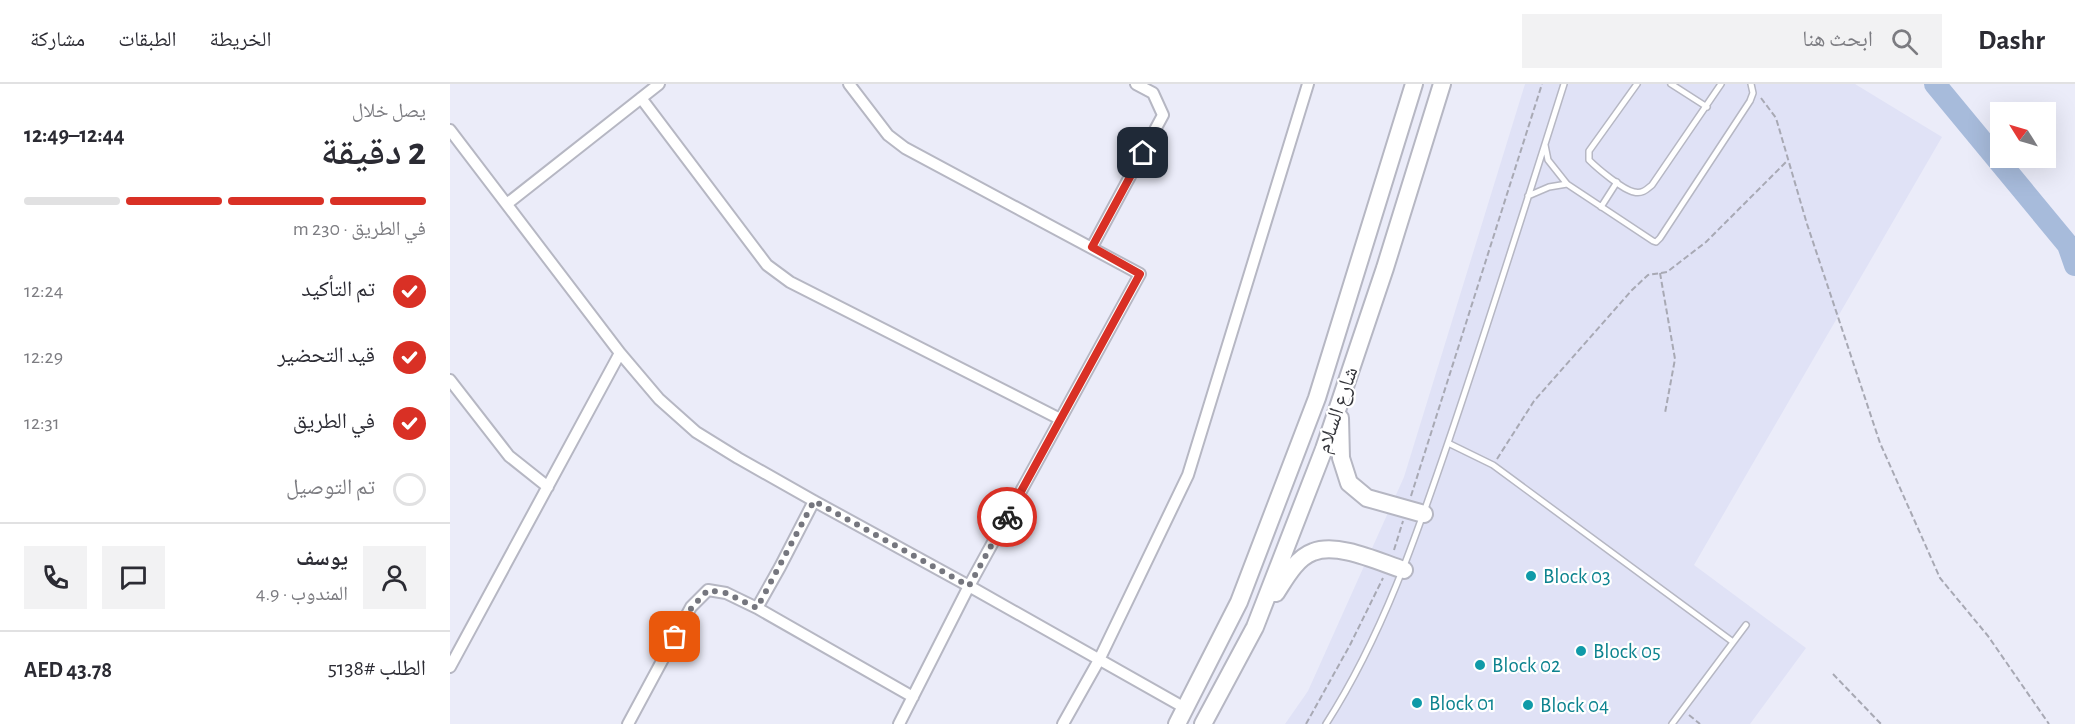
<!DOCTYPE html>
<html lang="ar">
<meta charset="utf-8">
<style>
body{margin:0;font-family:"Alegreya Sans","Noto Naskh Arabic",sans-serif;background:#f2f2f3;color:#2b2b33;direction:rtl;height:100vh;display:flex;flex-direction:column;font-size:22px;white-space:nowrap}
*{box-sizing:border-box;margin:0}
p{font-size:20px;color:#7c7c81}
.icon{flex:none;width:33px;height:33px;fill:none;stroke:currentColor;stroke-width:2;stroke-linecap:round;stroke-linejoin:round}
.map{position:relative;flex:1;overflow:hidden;direction:ltr}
.drawer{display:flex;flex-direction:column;background:#fff;width:450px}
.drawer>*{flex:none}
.needle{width:39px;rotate:307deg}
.tools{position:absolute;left:1540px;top:18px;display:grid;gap:12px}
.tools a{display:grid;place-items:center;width:66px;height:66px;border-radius:0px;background:#fff;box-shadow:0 6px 24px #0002;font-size:30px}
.pin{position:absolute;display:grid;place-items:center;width:51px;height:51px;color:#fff;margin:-26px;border-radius:12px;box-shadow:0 3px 9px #0006}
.courier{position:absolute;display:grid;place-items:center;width:60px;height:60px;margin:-30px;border:4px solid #d93025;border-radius:50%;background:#fff;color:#222;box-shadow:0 2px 8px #0007}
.headline em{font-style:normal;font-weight:600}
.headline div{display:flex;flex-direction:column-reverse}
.headline{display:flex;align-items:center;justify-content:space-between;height:102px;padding:0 24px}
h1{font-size:39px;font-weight:600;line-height:45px}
.bar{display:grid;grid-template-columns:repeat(4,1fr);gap:9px 6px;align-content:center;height:72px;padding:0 24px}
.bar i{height:8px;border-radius:4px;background:#e1e1e2}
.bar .active{background:#d93025}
.bar p{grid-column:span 4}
.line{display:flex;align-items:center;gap:15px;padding:0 24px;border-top:2px solid #e1e1e2}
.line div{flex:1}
.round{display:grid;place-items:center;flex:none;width:63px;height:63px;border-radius:0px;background:#f2f2f3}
ol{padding:0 24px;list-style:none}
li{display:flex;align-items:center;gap:18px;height:66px}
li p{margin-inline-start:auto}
li .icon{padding:6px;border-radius:50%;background:#d93025;color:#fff;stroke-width:4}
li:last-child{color:#7c7c81}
li i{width:33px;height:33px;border:3px solid #e1e1e2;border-radius:50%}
header{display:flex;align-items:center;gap:36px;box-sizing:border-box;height:84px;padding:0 30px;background:#fff;border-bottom:2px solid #e1e1e2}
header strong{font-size:28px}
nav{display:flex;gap:33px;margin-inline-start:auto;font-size:21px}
.search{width:420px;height:54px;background:#f2f2f3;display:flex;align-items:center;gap:15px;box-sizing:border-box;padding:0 21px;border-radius:0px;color:#7c7c81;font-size:22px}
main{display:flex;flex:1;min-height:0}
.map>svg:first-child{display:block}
</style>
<header>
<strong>Dashr</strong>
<div class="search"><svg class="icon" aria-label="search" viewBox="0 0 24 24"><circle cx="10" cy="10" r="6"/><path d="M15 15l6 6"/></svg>ابحث هنا</div>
<nav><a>الخريطة</a><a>الطبقات</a><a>مشاركة</a></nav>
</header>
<main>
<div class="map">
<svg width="1625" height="640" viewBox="0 0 1625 640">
<rect width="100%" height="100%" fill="#ebecf9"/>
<path fill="#e0e2f6" d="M 1075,0 L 1405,0 L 1492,53 L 1244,481 L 1356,564 L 1300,640 L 835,640 L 858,607 L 954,393 Z"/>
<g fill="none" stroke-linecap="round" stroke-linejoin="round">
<path stroke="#a7bbdb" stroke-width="22" d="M 1485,0 L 1618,161 L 1625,181"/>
<defs>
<path id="lane" d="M 1187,0 L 1139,67 L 1139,76 C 1147,84 1173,106 1184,108 C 1192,110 1196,106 1202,101 L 1271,0
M 1221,0 L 1257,23
M 1095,61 L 1098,76 L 1117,100 L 1203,157 L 1206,158 L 1210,154 L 1300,17 L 1303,9 L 1301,0
M 1078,112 L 1099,103 L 1117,100
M 1151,123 L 1167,98
M 998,359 L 1043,381 L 1283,558
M 876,640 C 935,548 969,444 1004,341 C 1042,228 1078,114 1114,0
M 1222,640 L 1296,541"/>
<path id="street" d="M 399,0 L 438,51 L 455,64 L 690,190 L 519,502 L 449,640
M 191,14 L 317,181 L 340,198 L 610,335
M 0,46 L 170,269 L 209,315 L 246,348 L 288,374 L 364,417 L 519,502 L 735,624
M 58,119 L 209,0
M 642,163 L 713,31 L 703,9 L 686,0
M 0,296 L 59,372 L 98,403
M 307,524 L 463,613
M 0,583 L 170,269
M 178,640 L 241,523 L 258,506 L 276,509 L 307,524 L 330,483 L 364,417
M 613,640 L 649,576 L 738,391 L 858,0"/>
<path id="primary" d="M 890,334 L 891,374 L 899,399 L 917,414 L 974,430
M 826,509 C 835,495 846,474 863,468 C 888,458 929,478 954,486
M 727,640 L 789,518 L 867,314 L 964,0
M 753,640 L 805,543 L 874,365 L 935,184 L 992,0"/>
</defs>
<use href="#lane" stroke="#b6b7c3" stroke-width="8"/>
<use href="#street" stroke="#b6b7c3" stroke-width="14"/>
<use href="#primary" stroke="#b6b7c3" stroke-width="20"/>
<path stroke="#a8a9b4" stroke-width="2" stroke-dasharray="6 3" stroke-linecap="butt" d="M 1311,14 L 1326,34 L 1357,140 L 1430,359 L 1490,494 L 1538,552 L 1599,640
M 1210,189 L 1225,275 L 1215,329
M 1047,375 L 1084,317 L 1182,206 L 1198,191 L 1217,188 L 1256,158 L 1338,76
M 961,412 L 1092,0
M 944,466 L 953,437
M 1383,590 L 1431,640
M 1239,631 L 1250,640
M 856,640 L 900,561 L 933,494"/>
<use href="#lane" stroke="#fff" stroke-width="5"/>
<use href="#street" stroke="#fff" stroke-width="10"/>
<use href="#primary" stroke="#fff" stroke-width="16"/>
</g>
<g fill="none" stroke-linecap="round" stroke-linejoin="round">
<path stroke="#75767e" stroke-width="6" stroke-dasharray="0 10.8" d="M 225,553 L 242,523 L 258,506 L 276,509 L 307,524 L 364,417 L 519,502 L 557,433"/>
<path stroke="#d93025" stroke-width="8" d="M 557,433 L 690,190 L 642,163 L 693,69"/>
</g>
<g fill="#0f9aa8" stroke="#fff" stroke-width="2">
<circle cx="1081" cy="492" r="6"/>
<circle cx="1131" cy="567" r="6"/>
<circle cx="1030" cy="581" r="6"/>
<circle cx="967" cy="619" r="6"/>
<circle cx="1078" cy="621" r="6"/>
</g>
<g text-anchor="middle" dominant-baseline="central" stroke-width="4.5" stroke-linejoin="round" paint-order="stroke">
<g font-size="21" fill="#36373c" stroke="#fff">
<text transform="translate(887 326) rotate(-71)">شارع السلام</text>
</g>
<g font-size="21" fill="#0d838f" stroke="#fff" text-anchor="start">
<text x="1093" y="492">Block 03</text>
<text x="1143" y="567">Block 05</text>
<text x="1042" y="581">Block 02</text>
<text x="979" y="619">Block 01</text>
<text x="1090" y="621">Block 04</text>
</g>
</g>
</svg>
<div class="tools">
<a><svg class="needle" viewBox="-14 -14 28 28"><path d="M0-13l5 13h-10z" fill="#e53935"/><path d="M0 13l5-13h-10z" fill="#7c7c81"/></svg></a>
</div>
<div class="pin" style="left:225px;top:553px;background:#ea580c"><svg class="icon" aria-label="bag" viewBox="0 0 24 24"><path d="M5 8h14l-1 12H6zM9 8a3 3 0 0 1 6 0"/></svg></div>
<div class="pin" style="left:693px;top:69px;background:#1f2937"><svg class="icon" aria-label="home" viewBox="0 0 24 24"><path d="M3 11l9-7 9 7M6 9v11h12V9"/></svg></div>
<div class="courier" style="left:557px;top:433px"><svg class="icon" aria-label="bike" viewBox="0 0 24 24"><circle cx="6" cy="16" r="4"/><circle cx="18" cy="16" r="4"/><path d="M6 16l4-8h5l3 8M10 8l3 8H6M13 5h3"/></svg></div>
</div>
<section class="drawer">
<div class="headline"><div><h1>2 دقيقة</h1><p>يصل خلال</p></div><em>12:44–12:49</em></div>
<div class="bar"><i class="active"></i><i class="active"></i><i class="active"></i><i></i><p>في الطريق · 230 m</p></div>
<ol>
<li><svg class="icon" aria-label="check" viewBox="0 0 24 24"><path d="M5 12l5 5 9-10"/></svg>تم التأكيد<p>12:24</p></li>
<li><svg class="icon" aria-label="check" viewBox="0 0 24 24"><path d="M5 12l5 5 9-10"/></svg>قيد التحضير<p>12:29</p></li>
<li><svg class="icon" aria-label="check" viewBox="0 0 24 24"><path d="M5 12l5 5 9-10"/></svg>في الطريق<p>12:31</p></li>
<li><i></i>تم التوصيل</li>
</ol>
<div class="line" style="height:108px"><a class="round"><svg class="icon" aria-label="person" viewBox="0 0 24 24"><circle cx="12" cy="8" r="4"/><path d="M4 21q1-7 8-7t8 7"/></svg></a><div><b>يوسف</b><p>المندوب · 4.9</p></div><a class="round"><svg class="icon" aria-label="chat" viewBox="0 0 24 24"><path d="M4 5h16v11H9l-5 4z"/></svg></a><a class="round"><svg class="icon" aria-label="phone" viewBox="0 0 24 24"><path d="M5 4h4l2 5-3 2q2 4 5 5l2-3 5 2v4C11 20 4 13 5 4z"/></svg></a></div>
<div class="line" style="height:78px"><div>الطلب #5138</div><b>AED 43.78</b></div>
</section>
</main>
